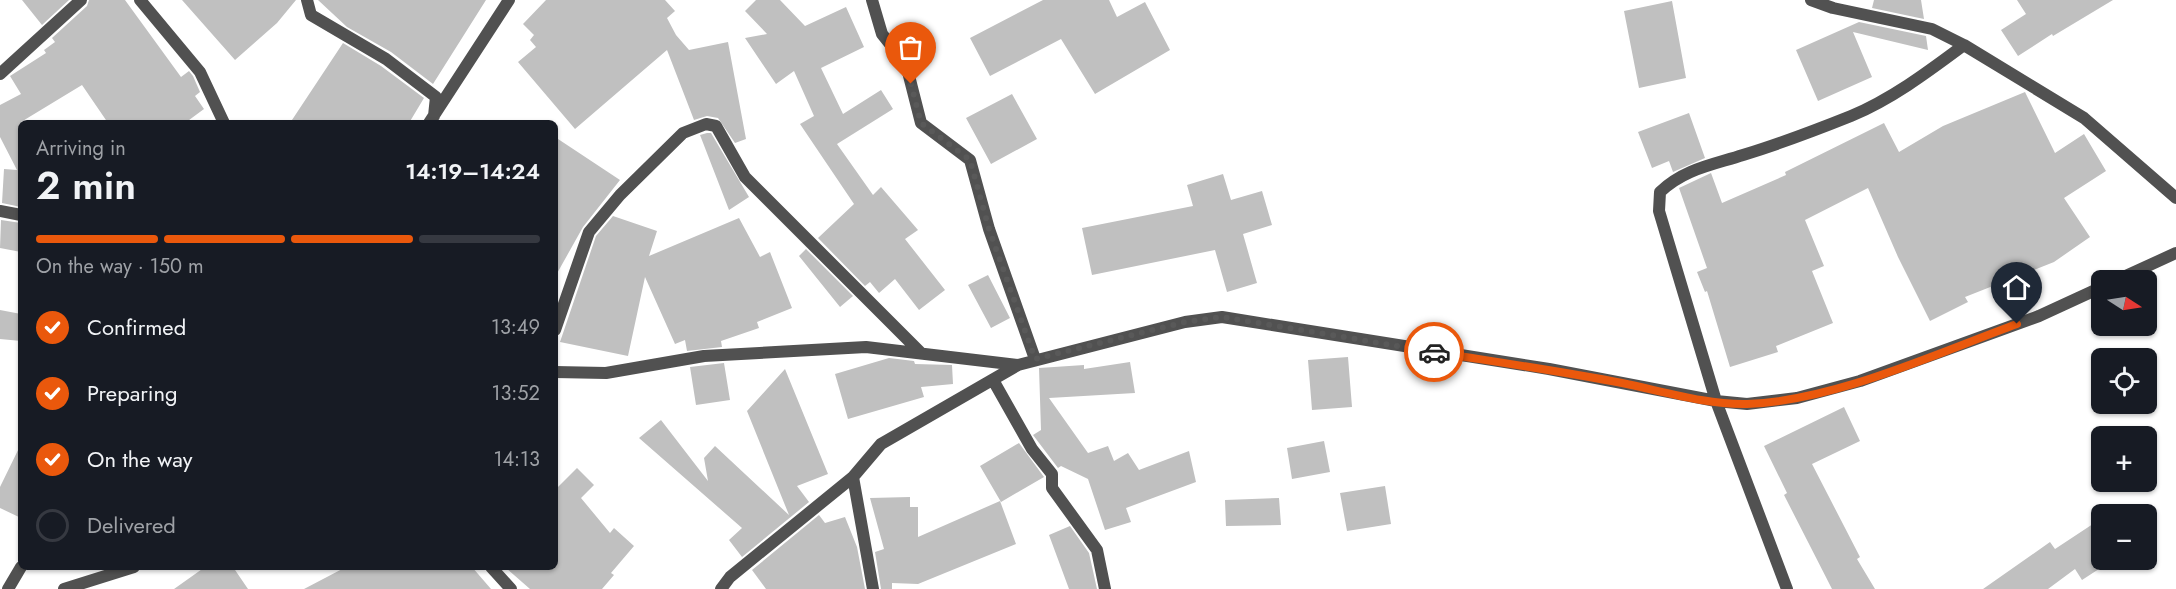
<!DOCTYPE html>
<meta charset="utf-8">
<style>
body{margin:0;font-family:Jost,sans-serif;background:#242831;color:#f1f3f6;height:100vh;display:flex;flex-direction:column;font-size:22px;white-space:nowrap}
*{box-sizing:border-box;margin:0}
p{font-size:20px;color:#9ea1a6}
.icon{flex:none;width:33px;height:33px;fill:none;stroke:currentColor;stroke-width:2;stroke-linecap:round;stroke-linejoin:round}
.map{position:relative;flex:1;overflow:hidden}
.panel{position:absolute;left:18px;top:120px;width:540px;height:450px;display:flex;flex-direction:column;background:#171b24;border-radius:9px;box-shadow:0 2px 4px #0004}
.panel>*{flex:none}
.needle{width:39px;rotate:102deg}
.tools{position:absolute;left:2091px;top:270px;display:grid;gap:12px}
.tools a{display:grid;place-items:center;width:66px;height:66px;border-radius:9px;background:#171b24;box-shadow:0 2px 4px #0004;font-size:30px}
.pin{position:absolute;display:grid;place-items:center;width:51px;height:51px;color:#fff;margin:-62px -26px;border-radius:50% 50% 50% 0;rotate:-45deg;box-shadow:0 0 6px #0007}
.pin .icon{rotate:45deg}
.courier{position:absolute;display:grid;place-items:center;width:60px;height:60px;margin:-30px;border:4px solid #ea580c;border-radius:50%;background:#fff;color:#222;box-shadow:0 2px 8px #0007}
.summary em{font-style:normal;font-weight:600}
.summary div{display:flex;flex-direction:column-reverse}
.summary{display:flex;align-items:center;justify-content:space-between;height:102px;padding:0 18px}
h1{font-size:39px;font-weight:600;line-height:45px}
.bar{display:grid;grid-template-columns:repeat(4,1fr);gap:9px 6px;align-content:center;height:72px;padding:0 18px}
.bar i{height:8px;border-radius:4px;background:#363941}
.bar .on{background:#ea580c}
.bar p{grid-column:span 4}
ol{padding:0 18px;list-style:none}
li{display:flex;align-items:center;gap:18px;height:66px}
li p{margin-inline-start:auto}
li .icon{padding:6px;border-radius:50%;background:#ea580c;color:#fff;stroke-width:4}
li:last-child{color:#9ea1a6}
li i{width:33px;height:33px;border:3px solid #363941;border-radius:50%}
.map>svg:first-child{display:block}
</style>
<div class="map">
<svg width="2176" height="589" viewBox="0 0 2176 589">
<rect width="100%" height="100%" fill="#fff"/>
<path fill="#c0c0c0" d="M 22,0 L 69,0 L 42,25 Z
M 89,0 L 125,0 L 181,77 L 189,71 L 193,76 L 200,92 L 195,96 L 204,109 L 185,123 L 108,123 L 82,85 L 21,122 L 21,207 L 2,203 L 4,169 L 17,170 L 0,137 L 0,105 L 21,94 L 10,76 L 46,53 L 44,50 L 55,42 L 52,38 L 87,6 Z
M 182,0 L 296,0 L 277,23 L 235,60 Z
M 318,0 L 486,0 L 433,84 L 391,52 L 347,27 Z
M 546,0 L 665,0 L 675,11 L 667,18 L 676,35 L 689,50 L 728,42 L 746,139 L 735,143 L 718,118 L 707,116 L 694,120 L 667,50 L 575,129 L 518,62 L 536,47 L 530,40 L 534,35 L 523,24 Z
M 756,0 L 780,0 L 805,26 L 846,7 L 864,47 L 821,68 L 843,114 L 881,90 L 893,109 L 837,144 L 873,195 L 881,187 L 918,230 L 905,239 L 945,290 L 919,310 L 895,279 L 879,293 L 870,282 L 865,286 L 818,238 L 854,204 L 800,124 L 814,116 L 794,71 L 776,84 L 745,38 L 767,34 L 745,11 Z
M 1043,0 L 1109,0 L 1117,17 L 1145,2 L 1170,50 L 1095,94 L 1061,39 L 990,76 L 970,38 Z
M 1874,0 L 1921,0 L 1924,19 L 1872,8 Z
M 2017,0 L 2113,0 L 2053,36 L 2052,34 L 2018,56 L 2001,30 L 2026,14 Z
M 1672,1 L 1686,78 L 1639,88 L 1624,11 Z
M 1859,22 L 1926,36 L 1928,50 L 1853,32 L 1872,77 L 1818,101 L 1796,50 Z
M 343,43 L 381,66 L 424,98 L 409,123 L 290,123 Z
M 2025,92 L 2055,153 L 2084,134 L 2106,171 L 2064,198 L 2090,237 L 2054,262 L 1965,297 L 1968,302 L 1930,321 L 1898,257 L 1868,188 L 1805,220 L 1824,266 L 1812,271 L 1833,323 L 1776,346 L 1778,352 L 1730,367 L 1707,291 L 1705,292 L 1697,272 L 1707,268 L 1679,188 L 1711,173 L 1722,203 L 1786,175 L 1785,172 L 1884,123 L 1899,152 L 1943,126 Z
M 1012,94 L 1037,139 L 991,164 L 966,118 Z
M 1689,113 L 1705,158 L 1673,172 L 1669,161 L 1652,168 L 1638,132 Z
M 707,133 L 711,133 L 749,197 L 729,210 L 700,135 Z
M 555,137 L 620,180 L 583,227 L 555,277 Z
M 1223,174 L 1231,200 L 1262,191 L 1272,225 L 1243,234 L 1257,283 L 1227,292 L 1215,250 L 1092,275 L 1082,228 L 1193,206 L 1187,185 Z
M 613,216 L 657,231 L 649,256 L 739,218 L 760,257 L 770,252 L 792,308 L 757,322 L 759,328 L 721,341 L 722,347 L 687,351 L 685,340 L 675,344 L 645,277 L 628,356 L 560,342 L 596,236 Z
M 1,220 L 21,223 L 21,252 L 0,248 Z
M 806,249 L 853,296 L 840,307 L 799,256 Z
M 988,275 L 1010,318 L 991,328 L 968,285 Z
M 0,310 L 21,314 L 21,341 L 0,339 Z
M 1348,357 L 1352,407 L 1312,410 L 1308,360 Z
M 889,358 L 914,361 L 915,364 L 952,365 L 953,384 L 921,387 L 924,397 L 848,419 L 835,374 Z
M 1130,362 L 1135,393 L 1049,398 L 1088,453 L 1108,446 L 1114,461 L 1128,453 L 1139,470 L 1189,451 L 1196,482 L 1126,508 L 1131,522 L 1105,530 L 1088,479 L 1061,466 L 1058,468 L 1033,435 L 1041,430 L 1039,368 L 1084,365 L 1084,369 Z
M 724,363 L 730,400 L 696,405 L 690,367 Z
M 785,369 L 828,474 L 797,486 L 809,502 L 742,557 L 729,540 L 742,528 L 639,438 L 661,420 L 708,481 L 704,458 L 715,446 L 789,515 L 747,411 Z
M 1844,407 L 1860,441 L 1812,464 L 1860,557 L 1857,559 L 1875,589 L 1832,589 L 1784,495 L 1787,493 L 1764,446 Z
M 1324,441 L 1330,472 L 1292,479 L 1287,448 Z
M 1019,443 L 1044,477 L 1001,502 L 980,466 Z
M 21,444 L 21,518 L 0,508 L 0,487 Z
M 577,468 L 594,485 L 581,498 L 610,533 L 614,528 L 634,546 L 611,573 L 614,575 L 602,589 L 530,589 L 505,567 L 555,567 L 555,490 Z
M 1385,486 L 1391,524 L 1347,531 L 1340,493 Z
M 910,497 L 910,507 L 918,507 L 918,537 L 1000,501 L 1016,544 L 918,584 L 892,583 L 892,589 L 881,589 L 875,552 L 884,549 L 870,498 Z
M 1279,498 L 1281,525 L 1226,526 L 1225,500 Z
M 819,515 L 825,523 L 845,517 L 857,547 L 865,589 L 766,589 L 752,570 Z
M 2102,518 L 2102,567 L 2082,580 L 2075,569 L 2048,589 L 1983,589 L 2050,542 L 2055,549 Z
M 1070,526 L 1089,553 L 1097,589 L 1069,589 L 1049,535 Z
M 205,567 L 233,567 L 248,589 L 174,589 Z
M 346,567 L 472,567 L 491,589 L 304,589 Z"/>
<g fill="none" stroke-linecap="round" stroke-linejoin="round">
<path stroke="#515151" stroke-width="12" d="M 140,0 L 200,72 L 224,123
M 307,0 L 311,15 L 386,59 L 436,97 L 434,116
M 872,0 L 882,34 L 906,64 L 921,123 L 970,160 L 989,229 L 1035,359
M 1811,0 L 1833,8 L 1932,29 L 1964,45 L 2084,118 L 2176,198
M 0,74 L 81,0
M 429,123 L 509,0
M 0,211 L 21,215
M 2117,280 L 2176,253
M 555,330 L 589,232 L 620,195 L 683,133 L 706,124 L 716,126 L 745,177 L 921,353
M 555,372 L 606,373 L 704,356 L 866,347 L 1018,365 L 1185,322 L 1222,317 L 1549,369 L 1716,401 L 1747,404 L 1797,398 L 1860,381 L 2039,316 L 2102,287
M 993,380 L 1032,449 L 1052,474 L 1052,488 L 1097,550 L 1105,589
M 853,477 L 873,589
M 491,567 L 511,589
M 8,589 L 21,567
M 64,589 L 134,567
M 721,589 L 730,577 L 853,477 L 881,444 L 1018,365
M 1787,589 L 1716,401 L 1659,211 L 1660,192 C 1684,169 1712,165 1743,155 C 1779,144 1816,130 1851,116 C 1892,99 1929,71 1964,45"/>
</g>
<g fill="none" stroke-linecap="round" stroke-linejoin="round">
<path stroke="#595959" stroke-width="6" stroke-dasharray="0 10.8" d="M 911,84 L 921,123 L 970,160 L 989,229 L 1035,359 L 1185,322 L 1222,317 L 1434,352"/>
<path stroke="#ea580c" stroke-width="8" d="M 1434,352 C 1497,362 1560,371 1622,383 C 1662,391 1707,405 1747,404 C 1834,401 1935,354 2017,324"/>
</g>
</svg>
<div class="tools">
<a><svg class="needle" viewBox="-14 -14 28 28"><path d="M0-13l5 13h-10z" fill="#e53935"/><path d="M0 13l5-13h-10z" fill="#9ea1a6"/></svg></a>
<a><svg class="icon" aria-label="locate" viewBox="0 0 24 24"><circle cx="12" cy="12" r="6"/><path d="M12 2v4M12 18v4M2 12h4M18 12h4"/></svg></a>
<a>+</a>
<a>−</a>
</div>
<div class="pin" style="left:911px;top:84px;background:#ea580c"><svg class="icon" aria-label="bag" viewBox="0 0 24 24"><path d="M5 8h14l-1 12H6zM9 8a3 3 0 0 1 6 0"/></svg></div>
<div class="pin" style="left:2017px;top:324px;background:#1f2937"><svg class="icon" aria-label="home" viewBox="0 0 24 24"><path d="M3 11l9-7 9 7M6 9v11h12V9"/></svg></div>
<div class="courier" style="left:1434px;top:352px"><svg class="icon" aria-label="car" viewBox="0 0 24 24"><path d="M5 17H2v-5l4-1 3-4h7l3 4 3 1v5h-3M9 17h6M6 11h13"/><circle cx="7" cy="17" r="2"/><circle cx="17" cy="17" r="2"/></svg></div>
<section class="panel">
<div class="summary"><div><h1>2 min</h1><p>Arriving in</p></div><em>14:19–14:24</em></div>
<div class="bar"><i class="on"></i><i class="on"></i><i class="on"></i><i></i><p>On the way · 150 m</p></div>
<ol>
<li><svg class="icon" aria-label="check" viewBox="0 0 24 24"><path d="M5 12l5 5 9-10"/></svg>Confirmed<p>13:49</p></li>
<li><svg class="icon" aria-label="check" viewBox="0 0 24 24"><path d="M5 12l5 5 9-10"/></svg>Preparing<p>13:52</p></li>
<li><svg class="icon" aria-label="check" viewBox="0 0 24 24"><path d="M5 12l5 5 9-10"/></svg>On the way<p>14:13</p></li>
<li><i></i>Delivered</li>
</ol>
</section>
</div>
